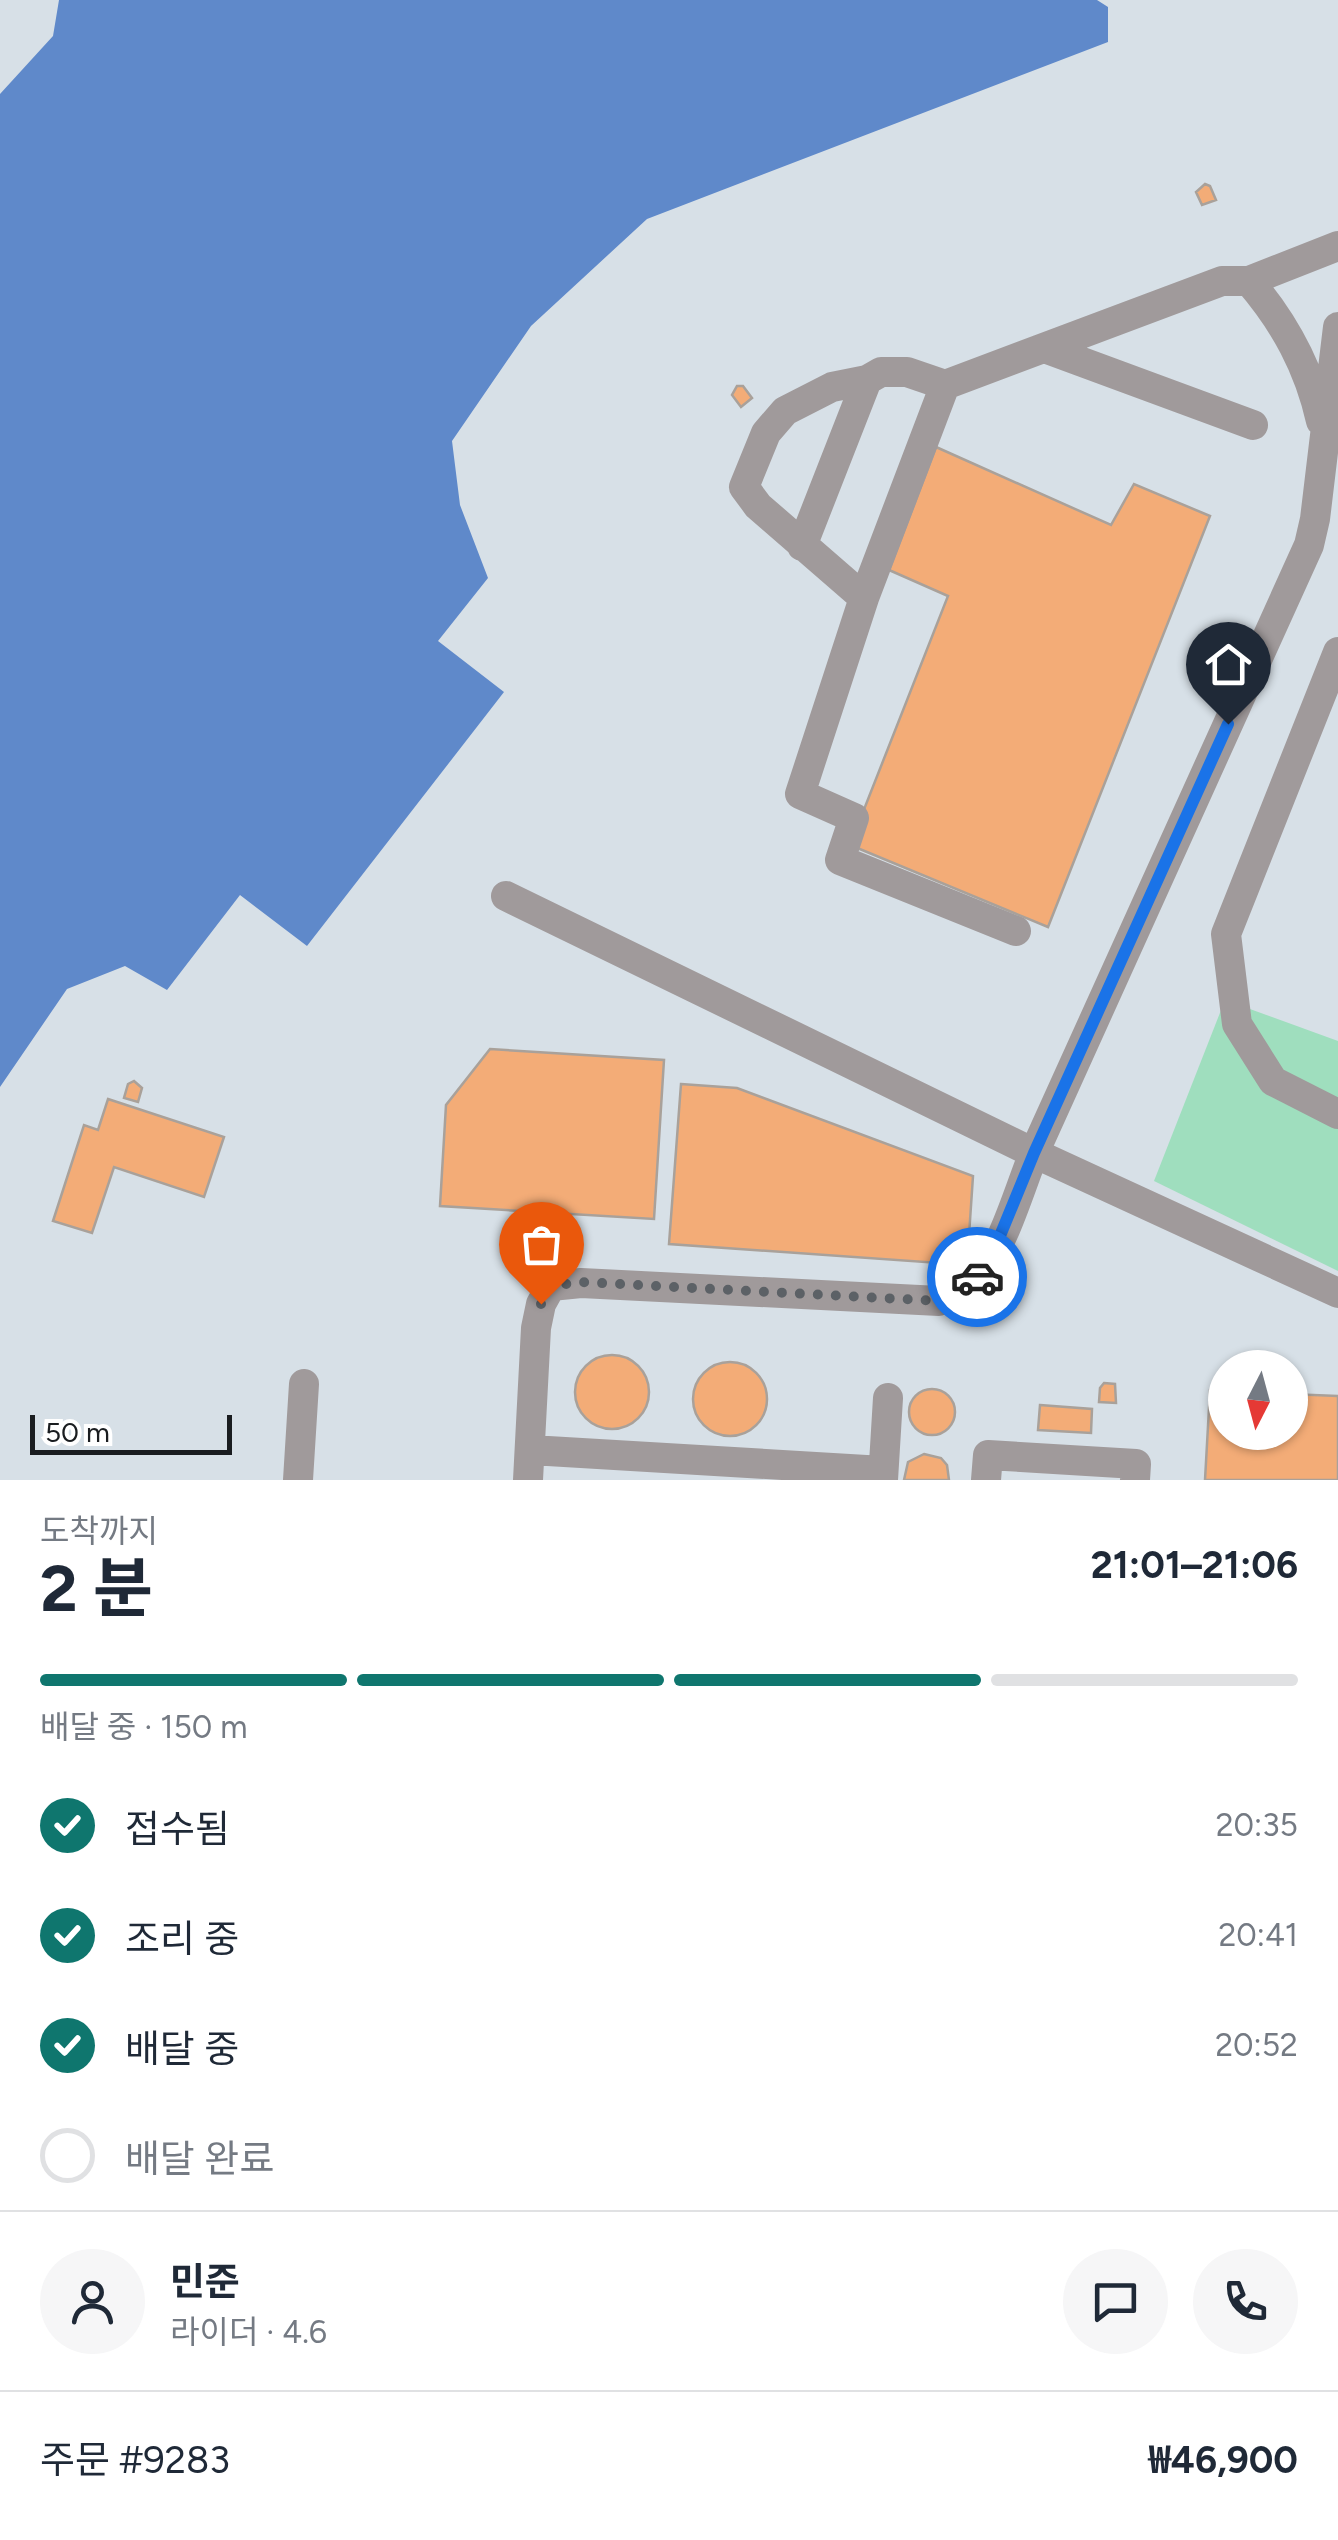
<!DOCTYPE html>
<html lang="ko">
<meta charset="utf-8">
<style>
body{margin:0;font-family:Figtree,"Noto Sans KR",sans-serif;background:#f6f6f7;color:#1f2937;height:100vh;display:flex;flex-direction:column;font-size:38px;white-space:nowrap}
*{box-sizing:border-box;margin:0}
p{font-size:32px;color:#747a83}
.icon{flex:none;width:55px;height:55px;fill:none;stroke:currentColor;stroke-width:2;stroke-linecap:round;stroke-linejoin:round}
.map{position:relative;height:1480px;overflow:hidden}
.side{display:flex;flex-direction:column;background:#fff;flex:1}
.side>*{flex:none}
.needle{width:65px;rotate:186deg}
.fabs{position:absolute;left:1208px;top:1350px;display:grid;gap:20px}
.fabs a{display:grid;place-items:center;width:100px;height:100px;border-radius:50%;background:#fff;box-shadow:0 2px 8px #0004;font-size:50px}
.scale{position:absolute;left:30px;bottom:25px;width:202px;box-sizing:border-box;padding-left:10px;border:5px solid #1a1d20;border-top:0;font-size:28px;line-height:35px;white-space:nowrap;color:#1a1d20;-webkit-text-stroke:8px #fff;paint-order:stroke}
.pin{position:absolute;display:grid;place-items:center;width:85px;height:85px;color:#fff;margin:-102px -42px;border-radius:50% 50% 50% 0;rotate:-45deg;box-shadow:0 0 10px #0007}
.pin .icon{rotate:45deg}
.courier{position:absolute;display:grid;place-items:center;width:100px;height:100px;margin:-50px;border:8px solid #1a73e8;border-radius:50%;background:#fff;color:#222;box-shadow:0 2px 12px #0007}
.overview em{font-style:normal;font-weight:700}
.overview div{display:flex;flex-direction:column-reverse}
.overview{display:flex;align-items:center;justify-content:space-between;height:170px;padding:0 40px}
h1{font-size:65px;font-weight:700;line-height:75px}
.bar{display:grid;grid-template-columns:repeat(4,1fr);gap:15px 10px;align-content:center;height:120px;padding:0 40px}
.bar i{height:12px;border-radius:8px;background:#e0e1e3}
.bar .on{background:#0f766e}
.bar p{grid-column:span 4}
.line{display:flex;align-items:center;gap:25px;padding:0 40px;border-top:2px solid #e0e1e3}
.line div{flex:1}
.round{display:grid;place-items:center;flex:none;width:105px;height:105px;border-radius:52px;background:#f6f6f7}
ol{padding:0 40px;list-style:none}
li{display:flex;align-items:center;gap:30px;height:110px}
li p{margin-inline-start:auto}
li .icon{padding:10px;border-radius:50%;background:#0f766e;color:#fff;stroke-width:4}
li:last-child{color:#747a83}
li i{width:55px;height:55px;border:5px solid #e0e1e3;border-radius:50%}
.map>svg:first-child{display:block}
</style>
<div class="map">
<svg width="1338" height="1480" viewBox="0 0 1338 1480">
<rect width="100%" height="100%" fill="#d7e0e7"/>
<path fill="#9fdebe" d="M 1225,1000 L 1338,1041 L 1338,1271 L 1154,1181 Z"/>
<path fill="#5f89ca" d="M 59,0 L 1097,0 L 1108,7 L 1108,42 L 647,219 L 531,326 L 452,441 L 460,505 L 488,578 L 438,641 L 504,692 L 307,946 L 240,895 L 167,990 L 125,966 L 67,989 L 0,1087 L 0,94 L 53,36 Z"/>
<path fill="#f3ac77" stroke="#a9a19a" stroke-width="2.5" d="M 1205,184 L 1210,186 L 1216,200 L 1202,205 L 1196,192 Z
M 737,386 L 743,386 L 752,398 L 741,407 L 732,395 Z
M 936,447 L 1111,525 L 1134,484 L 1210,516 L 1048,927 L 850,845 L 948,596 L 889,570 Z
M 490,1049 L 664,1060 L 654,1219 L 440,1206 L 446,1105 Z
M 134,1081 L 142,1088 L 138,1102 L 124,1098 L 128,1084 Z
M 681,1084 L 737,1088 L 973,1176 L 967,1265 L 669,1244 Z
M 108,1099 L 224,1137 L 204,1197 L 114,1167 L 92,1233 L 53,1221 L 84,1125 L 98,1130 Z
M575 1392a37 37 0 1 1 74 0a37 37 0 1 1-74 0Z
M693 1399a37 37 0 1 1 74 0a37 37 0 1 1-74 0Z
M 1104,1383 L 1115,1384 L 1116,1403 L 1099,1402 L 1100,1388 Z
M909 1412a23 23 0 1 1 46 0a23 23 0 1 1-46 0Z
M 1210,1390 L 1225,1391 L 1225,1432 L 1290,1432 L 1290,1394 L 1338,1396 L 1338,1480 L 1205,1480 Z
M 1040,1405 L 1092,1409 L 1091,1433 L 1038,1430 Z
M 924,1454 L 941,1458 L 947,1465 L 949,1480 L 904,1480 L 908,1462 Z"/>
<g fill="none" stroke-linecap="round" stroke-linejoin="round">
<path stroke="#a09a9b" stroke-width="30" d="M 1249,281 L 1338,246
M 1047,349 L 1253,425
M 802,546 L 867,380
M 864,598 L 758,506 L 744,487 L 766,433 L 785,411 L 832,387 L 867,380 L 881,372 L 907,372 L 945,385
M 1338,652 L 1226,934 L 1237,1024 L 1273,1081 L 1338,1114
M 506,896 L 1034,1153 L 1338,1293
M 1016,931 L 840,860 L 854,818 L 800,794 L 864,598 L 945,385 L 1222,281 L 1249,281 C 1285,323 1309,367 1321,421
M 531,1450 L 883,1471
M 298,1480 L 304,1384
M 528,1480 L 536,1328 L 541,1304 L 551,1286 L 581,1283 L 939,1301 C 954,1294 968,1288 979,1275 C 1004,1245 1019,1190 1034,1153 L 1309,545 L 1315,519 L 1338,327
M 883,1480 L 888,1398
M 986,1480 L 988,1455 L 1136,1464 L 1135,1480"/>
</g>
<g fill="none" stroke-linecap="round" stroke-linejoin="round">
<path stroke="#5c6166" stroke-width="10" stroke-dasharray="0 18" d="M 541,1304 L 551,1286 L 581,1282 L 939,1301 L 963,1290 L 977,1277"/>
<path stroke="#1a73e8" stroke-width="12" d="M 977,1277 L 995,1248 L 1034,1153 L 1228,724"/>
</g>
</svg>
<div class="fabs">
<a><svg class="needle" viewBox="-14 -14 28 28"><path d="M0-13l5 13h-10z" fill="#e53935"/><path d="M0 13l5-13h-10z" fill="#747a83"/></svg></a>
</div>
<div class="scale">50 m</div>
<div class="pin" style="left:541px;top:1304px;background:#ea580c"><svg class="icon" aria-label="bag" viewBox="0 0 24 24"><path d="M5 8h14l-1 12H6zM9 8a3 3 0 0 1 6 0"/></svg></div>
<div class="pin" style="left:1228px;top:724px;background:#1f2937"><svg class="icon" aria-label="home" viewBox="0 0 24 24"><path d="M3 11l9-7 9 7M6 9v11h12V9"/></svg></div>
<div class="courier" style="left:977px;top:1277px"><svg class="icon" aria-label="car" viewBox="0 0 24 24"><path d="M5 17H2v-5l4-1 3-4h7l3 4 3 1v5h-3M9 17h6M6 11h13"/><circle cx="7" cy="17" r="2"/><circle cx="17" cy="17" r="2"/></svg></div>
</div>
<section class="side">
<div class="overview"><div><h1>2 분</h1><p>도착까지</p></div><em>21:01–21:06</em></div>
<div class="bar"><i class="on"></i><i class="on"></i><i class="on"></i><i></i><p>배달 중 · 150 m</p></div>
<ol>
<li><svg class="icon" aria-label="check" viewBox="0 0 24 24"><path d="M5 12l5 5 9-10"/></svg>접수됨<p>20:35</p></li>
<li><svg class="icon" aria-label="check" viewBox="0 0 24 24"><path d="M5 12l5 5 9-10"/></svg>조리 중<p>20:41</p></li>
<li><svg class="icon" aria-label="check" viewBox="0 0 24 24"><path d="M5 12l5 5 9-10"/></svg>배달 중<p>20:52</p></li>
<li><i></i>배달 완료</li>
</ol>
<div class="line" style="height:180px"><a class="round"><svg class="icon" aria-label="person" viewBox="0 0 24 24"><circle cx="12" cy="8" r="4"/><path d="M4 21q1-7 8-7t8 7"/></svg></a><div><b>민준</b><p>라이더 · 4.6</p></div><a class="round"><svg class="icon" aria-label="chat" viewBox="0 0 24 24"><path d="M4 5h16v11H9l-5 4z"/></svg></a><a class="round"><svg class="icon" aria-label="phone" viewBox="0 0 24 24"><path d="M5 4h4l2 5-3 2q2 4 5 5l2-3 5 2v4C11 20 4 13 5 4z"/></svg></a></div>
<div class="line" style="height:130px"><div>주문 #9283</div><b>₩46,900</b></div>
</section>
